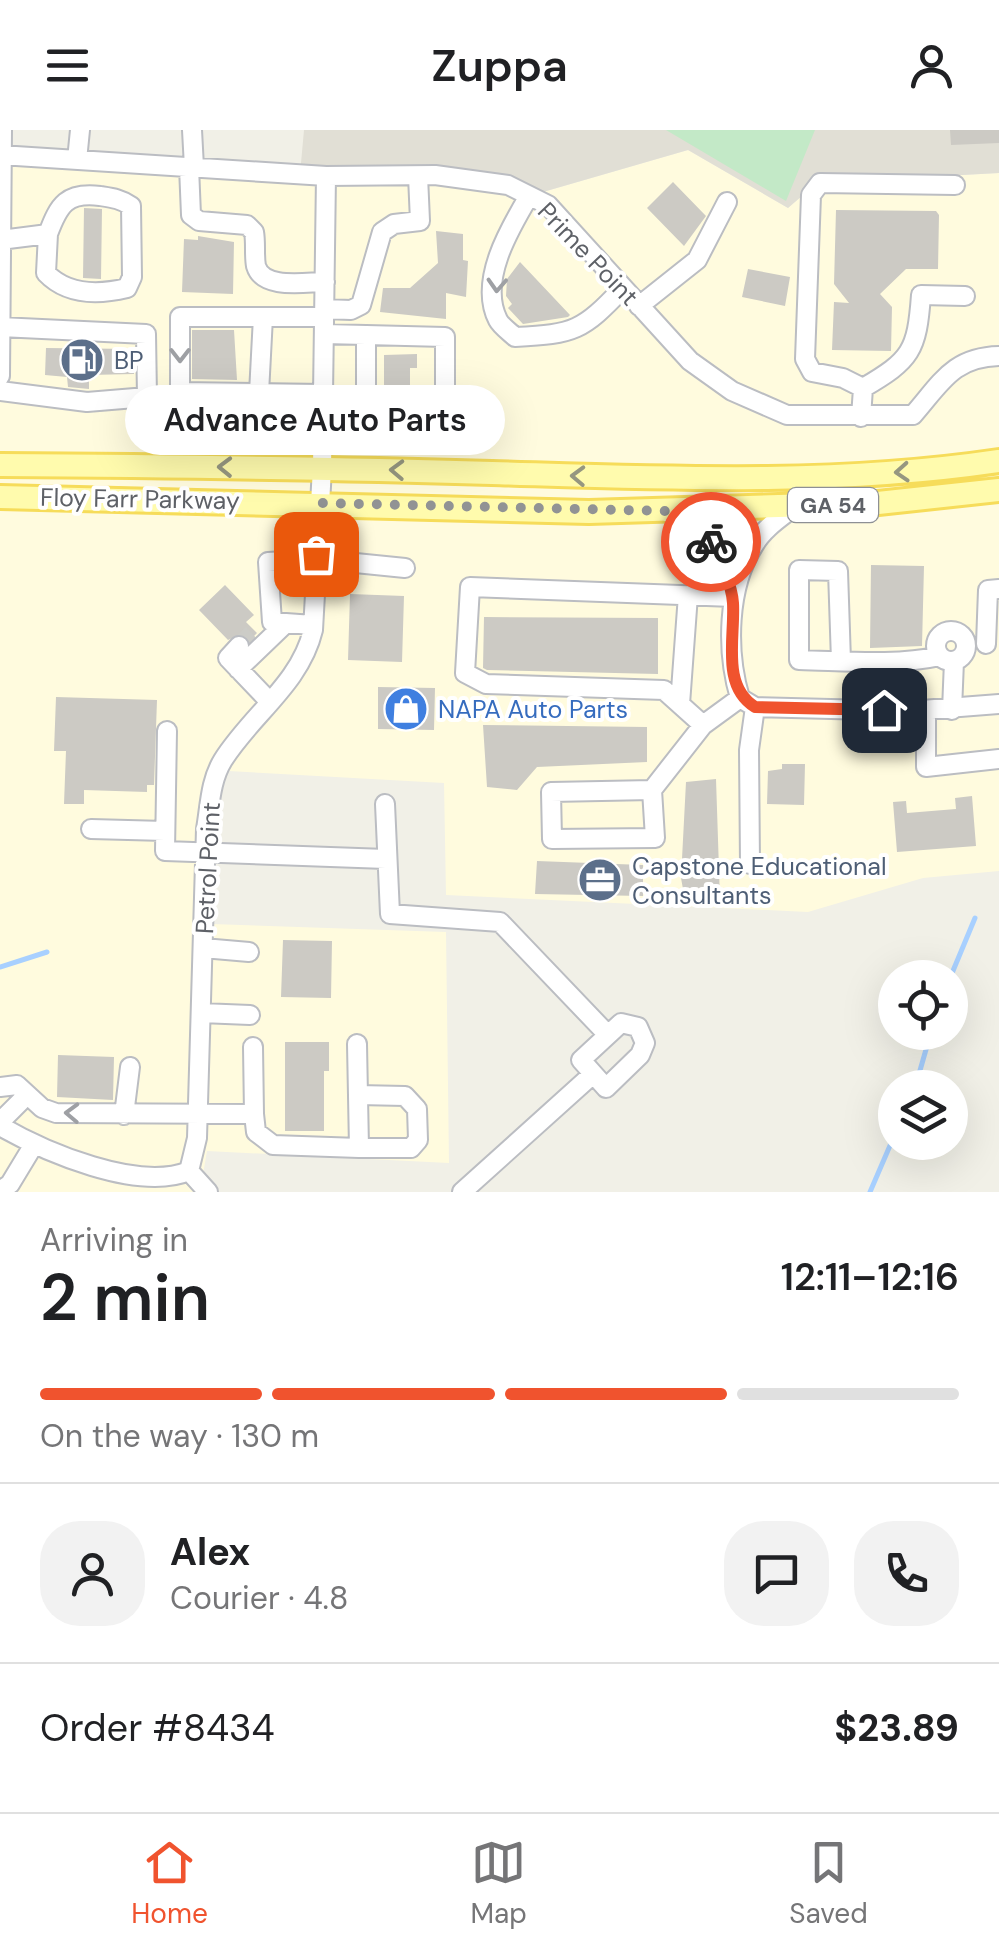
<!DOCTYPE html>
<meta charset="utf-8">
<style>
body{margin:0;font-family:"DM Sans",sans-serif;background:#f2f2f2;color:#202124;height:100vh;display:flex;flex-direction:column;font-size:38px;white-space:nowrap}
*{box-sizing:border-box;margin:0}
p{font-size:32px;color:#757577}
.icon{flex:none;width:55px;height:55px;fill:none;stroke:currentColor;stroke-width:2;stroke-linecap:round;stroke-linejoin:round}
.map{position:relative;height:1062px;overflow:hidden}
.details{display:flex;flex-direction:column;background:#fff;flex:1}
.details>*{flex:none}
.buttons{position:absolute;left:878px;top:830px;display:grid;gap:20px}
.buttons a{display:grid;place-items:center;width:90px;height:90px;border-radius:50%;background:#fff;box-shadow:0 10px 40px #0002;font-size:50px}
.pin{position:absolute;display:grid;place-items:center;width:85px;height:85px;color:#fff;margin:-42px;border-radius:20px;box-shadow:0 5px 15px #0006}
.courier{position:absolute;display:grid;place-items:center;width:100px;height:100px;margin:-50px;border:8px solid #f0532e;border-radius:50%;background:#fff;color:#222;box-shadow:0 2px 12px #0007}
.bubble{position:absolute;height:70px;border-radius:35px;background:#fff;box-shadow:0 10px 40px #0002;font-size:32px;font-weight:600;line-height:70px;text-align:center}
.headline em{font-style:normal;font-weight:600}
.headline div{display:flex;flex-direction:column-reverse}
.headline{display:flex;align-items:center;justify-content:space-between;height:170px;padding:0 40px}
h1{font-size:65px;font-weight:600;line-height:75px}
.bar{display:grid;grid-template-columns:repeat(4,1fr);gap:15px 10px;align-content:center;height:120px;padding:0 40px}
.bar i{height:12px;border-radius:8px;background:#e0e0e0}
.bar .selected{background:#f0532e}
.bar p{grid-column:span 4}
.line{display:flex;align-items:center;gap:25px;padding:0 40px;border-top:2px solid #e0e0e0}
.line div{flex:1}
.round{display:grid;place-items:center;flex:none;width:105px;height:105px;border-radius:40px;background:#f2f2f2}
header{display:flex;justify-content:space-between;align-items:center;height:130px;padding:0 40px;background:#fff;font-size:45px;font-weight:600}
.tabs{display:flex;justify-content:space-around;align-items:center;height:140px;border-top:2px solid #e0e0e0;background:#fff;font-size:28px;color:#757577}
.tabs a{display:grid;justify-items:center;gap:5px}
.tabs .selected{color:#f0532e}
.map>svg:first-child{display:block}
</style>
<header><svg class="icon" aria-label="menu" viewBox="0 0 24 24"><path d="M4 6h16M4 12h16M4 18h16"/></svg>Zuppa<svg class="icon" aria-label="person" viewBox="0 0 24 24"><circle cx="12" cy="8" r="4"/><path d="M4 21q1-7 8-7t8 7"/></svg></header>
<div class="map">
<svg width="999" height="1062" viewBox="0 0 999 1062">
<rect width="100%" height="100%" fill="#f1f0e7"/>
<path fill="#fffbde" d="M 688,20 L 788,78 L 817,53 L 999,43 L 999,741 L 923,748 L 808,782 L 446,765 L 444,653 L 210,640 L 211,794 L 446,802 L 449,1033 L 207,1021 L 200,1062 L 0,1062 L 0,25 L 543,62 Z"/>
<path fill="#e1dfd5" d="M 304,0 L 999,0 L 999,43 L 817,53 L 788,78 L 688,20 L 543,62 L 300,44 Z"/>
<path fill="#c3e9c7" d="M 666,0 L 815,0 L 786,71 Z"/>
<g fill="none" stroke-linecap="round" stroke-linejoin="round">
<path stroke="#a8d0ff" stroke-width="5" d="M 0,837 L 47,822
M 950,848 L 975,788
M 915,958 L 931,902
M 870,1062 L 895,1004"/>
</g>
<path fill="#cccac4" d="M 950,0 L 999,0 L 999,13 L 951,15 Z
M 673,52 L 706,86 L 684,116 L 647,78 Z
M 84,78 L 102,79 L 101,149 L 83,148 Z
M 836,80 L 936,81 L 939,85 L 938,139 L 906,139 L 880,164 L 892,177 L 891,221 L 832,220 L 834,172 L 849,173 L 834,154 Z
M 436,101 L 463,104 L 463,130 L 468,131 L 466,167 L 446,163 L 446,189 L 380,182 L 383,158 L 410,158 L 438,133 Z
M 198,106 L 234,112 L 233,164 L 182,162 L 184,109 L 198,110 Z
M 520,132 L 570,185 L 568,187 L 523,194 L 508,178 L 512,174 L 506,166 L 507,149 Z
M 748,139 L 790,147 L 785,176 L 742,167 Z
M 192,200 L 234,200 L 237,250 L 192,249 Z
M 46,218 L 134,219 L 134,244 L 89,245 L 89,259 L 68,257 L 67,247 L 45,245 Z
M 417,224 L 417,238 L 410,238 L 410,258 L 384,257 L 384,225 Z
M 871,435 L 924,436 L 922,516 L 870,518 Z
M 225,455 L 254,485 L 246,492 L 257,503 L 250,510 L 241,504 L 228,510 L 199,480 Z
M 350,464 L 404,466 L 402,532 L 348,530 Z
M 484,487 L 658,488 L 658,544 L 487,540 L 483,538 Z
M 378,557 L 435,558 L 434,600 L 378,599 Z
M 56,567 L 157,570 L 154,655 L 147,655 L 147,662 L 84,660 L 84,674 L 64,674 L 66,621 L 54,621 Z
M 483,595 L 647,597 L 647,632 L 537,637 L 517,660 L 487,657 Z
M 782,634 L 805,634 L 804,675 L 767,674 L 768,641 L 782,639 Z
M 716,649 L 720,770 L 685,770 L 681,748 L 686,652 Z
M 972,666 L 976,716 L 897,722 L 893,672 L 906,671 L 907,683 L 956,679 L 955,668 Z
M 537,731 L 643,735 L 643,766 L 535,764 Z
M 283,810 L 332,811 L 331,868 L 281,867 Z
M 285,912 L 329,912 L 329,941 L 324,941 L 324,1001 L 285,1001 Z
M 58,925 L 114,927 L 113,970 L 57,967 Z"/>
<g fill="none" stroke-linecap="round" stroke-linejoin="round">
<path stroke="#ccccc7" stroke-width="18" stroke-dasharray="18 9" stroke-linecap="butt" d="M 239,516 L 255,501"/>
<defs>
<path id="minor" d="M 192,0 L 194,37
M 0,25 L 326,46 L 435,45 L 508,55 L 548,75 L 690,231 L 732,261 L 787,285 L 913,285 C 941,253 953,227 999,226
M 77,30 L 80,0
M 189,37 L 191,85 L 199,91 L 247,95 L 254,102 C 256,113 254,125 256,136 C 263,160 305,152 325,152
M 529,66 C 510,98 478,151 498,190 C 501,196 511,203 515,207 C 575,204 582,201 623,158
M 0,110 L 48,104 C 59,74 67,62 100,66 C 113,68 121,69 131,76 L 132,147 L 127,158 C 98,165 67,165 46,143 L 48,104
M 639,176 L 697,130 L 727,72
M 324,179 L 351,180 L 361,175 L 382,102 L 394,94 L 420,91 L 418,46
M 366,205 L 445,207 L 445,272 L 366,269
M 0,246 L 2,0
M 863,258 C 911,230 917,221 921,165 L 965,166
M 0,261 L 87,272 L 147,267 L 146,204 L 0,197
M 259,263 L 263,187
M 323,264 L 180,262 L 180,187 L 324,187
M 323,269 L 366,269 L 366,205 L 324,204
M 861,287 L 863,258 L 843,248 L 812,242 L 805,229 L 811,65 L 820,53 L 955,55
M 794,377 C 780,388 763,399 754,415 C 727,457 726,521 740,568 L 755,577 L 909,581 L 999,574
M 667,382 C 715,402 714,423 733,467
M 733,467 L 470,457 L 465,543 L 486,554 L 664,560 L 703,595 L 740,568
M 313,495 L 272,492 L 268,432 L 316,429 L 405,438
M936 516a15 15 0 1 1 30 0a15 15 0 1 1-30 0Z
M 986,514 L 988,460 L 999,459
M 239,516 L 228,528 L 270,572
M 841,531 L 838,441 L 799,440 L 799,530 C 846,531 894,536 940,526
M 238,539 L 286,493
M 680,574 L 688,465
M 952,580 L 954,531
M 926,581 L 926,637 L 999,629
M 167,601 L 165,721 L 386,729
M 652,660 L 655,708 L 552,709 L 551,662 L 652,660 L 703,595
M 385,674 L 390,784 L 500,792 L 608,905
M 91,699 L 165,701
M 750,734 L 749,620 L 755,577
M 203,818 L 249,822
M 201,883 L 250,885
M 621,893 L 638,897 L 645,913 L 640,925 L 606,958 L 581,930 Z
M 0,957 L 17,955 L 42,978 L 56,983 L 254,984 L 253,917
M 358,965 L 405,966 L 417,979 L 418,1010 L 411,1018 L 359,1018
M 254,984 L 256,1002 L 273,1015 L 359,1018 L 357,914
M 124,985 L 130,937
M 0,992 L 27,965
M 0,996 C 45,1022 138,1062 189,1041
M 189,1041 L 197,1008 L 206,699 C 210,676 210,651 223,630 C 252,584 300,554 313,500 L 322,338 L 326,46
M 189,1041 L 208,1062
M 0,1061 L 10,1054 L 33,1016
M 462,1062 L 593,944"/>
<path id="major" d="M 0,335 C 164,336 328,338 492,343 C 662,348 830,356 999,331
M 0,367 L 589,382 L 878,373 L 999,360"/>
</defs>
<use href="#minor" stroke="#bbbdc2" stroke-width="22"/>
<use href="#major" stroke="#f6dc5a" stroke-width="28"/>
<use href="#minor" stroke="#fff" stroke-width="18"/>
<use href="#major" stroke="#fffbad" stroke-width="22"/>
</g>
<defs><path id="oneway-chevron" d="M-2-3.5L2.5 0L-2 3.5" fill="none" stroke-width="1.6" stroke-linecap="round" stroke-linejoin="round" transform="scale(2.5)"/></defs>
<g stroke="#9ea0a4">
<use href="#oneway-chevron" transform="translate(497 155) rotate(93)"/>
<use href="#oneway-chevron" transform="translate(180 225) rotate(90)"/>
<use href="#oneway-chevron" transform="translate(72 983) rotate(-178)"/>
</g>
<g stroke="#969780">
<use href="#oneway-chevron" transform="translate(225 337) rotate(-179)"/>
<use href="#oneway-chevron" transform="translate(397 340) rotate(-178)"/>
<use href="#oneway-chevron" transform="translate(902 342) rotate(176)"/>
<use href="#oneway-chevron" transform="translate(578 346) rotate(-178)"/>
</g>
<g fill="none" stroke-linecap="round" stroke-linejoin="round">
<path stroke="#919394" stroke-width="10" stroke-dasharray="0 18" d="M 316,424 L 320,373 L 665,381 L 698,396 L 711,412"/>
<path stroke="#f0532e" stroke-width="12" d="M 711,412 C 720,427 732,456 733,473 C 735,508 721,556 755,577 L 884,580"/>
</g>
<defs>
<symbol id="fuel-disc" viewBox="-11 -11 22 22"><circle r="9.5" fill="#5c6f8a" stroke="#fff"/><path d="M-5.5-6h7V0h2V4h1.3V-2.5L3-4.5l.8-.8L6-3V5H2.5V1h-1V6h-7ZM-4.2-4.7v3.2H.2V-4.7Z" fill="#fff"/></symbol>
<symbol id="shop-disc" viewBox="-11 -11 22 22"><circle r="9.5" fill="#3f7fe0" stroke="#fff"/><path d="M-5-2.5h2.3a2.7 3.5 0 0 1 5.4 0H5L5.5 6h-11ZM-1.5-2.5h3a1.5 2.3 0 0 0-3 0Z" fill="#fff"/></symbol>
<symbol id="office-disc" viewBox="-11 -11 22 22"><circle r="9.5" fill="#5c6f8a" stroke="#fff"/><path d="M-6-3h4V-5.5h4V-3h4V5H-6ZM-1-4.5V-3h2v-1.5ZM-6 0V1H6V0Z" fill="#fff"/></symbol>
</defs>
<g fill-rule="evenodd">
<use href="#fuel-disc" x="57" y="205" width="50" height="50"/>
<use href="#shop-disc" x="381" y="554" width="50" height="50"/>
<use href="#office-disc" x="575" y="725" width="50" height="50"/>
</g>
<g text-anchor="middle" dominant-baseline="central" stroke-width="8" stroke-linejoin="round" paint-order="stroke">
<rect fill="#fff" stroke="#8e9095" stroke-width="2.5" x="788" y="358" width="90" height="34" rx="8"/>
<g font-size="22" font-weight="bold" fill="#5e6167">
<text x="833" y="375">GA 54</text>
</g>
<g font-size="25" fill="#5e6167" stroke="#fff">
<text transform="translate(588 124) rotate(46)">Prime Point</text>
<text transform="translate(140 369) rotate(1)">Floy Farr Parkway</text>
<text transform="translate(208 738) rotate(-87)">Petrol Point</text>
</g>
<g font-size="25" fill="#4e5e75" stroke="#fff" text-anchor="start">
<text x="114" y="230">BP</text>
<text x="632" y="736">Capstone Educational<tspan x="632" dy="29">Consultants</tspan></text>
</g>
<g font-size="25" fill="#366cbe" stroke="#fff" text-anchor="start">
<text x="438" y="579">NAPA Auto Parts</text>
</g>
</g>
</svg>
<div class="buttons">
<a><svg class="icon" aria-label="locate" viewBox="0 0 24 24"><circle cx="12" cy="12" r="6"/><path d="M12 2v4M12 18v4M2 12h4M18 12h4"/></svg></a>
<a><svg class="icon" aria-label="layers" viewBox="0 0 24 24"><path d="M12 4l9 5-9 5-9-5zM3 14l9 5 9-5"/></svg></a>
</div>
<div class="pin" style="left:316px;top:424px;background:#ea580c"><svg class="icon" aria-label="bag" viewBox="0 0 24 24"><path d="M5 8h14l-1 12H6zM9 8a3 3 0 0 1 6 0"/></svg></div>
<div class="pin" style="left:884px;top:580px;background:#1f2937"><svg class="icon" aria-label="home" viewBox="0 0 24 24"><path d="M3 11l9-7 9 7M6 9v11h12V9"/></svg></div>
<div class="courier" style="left:711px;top:412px"><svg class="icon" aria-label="bike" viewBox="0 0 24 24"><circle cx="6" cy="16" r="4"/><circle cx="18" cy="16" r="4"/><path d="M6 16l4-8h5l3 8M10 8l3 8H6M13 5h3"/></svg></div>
<div class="bubble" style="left:125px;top:255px;width:380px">Advance Auto Parts</div>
</div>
<section class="details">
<div class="headline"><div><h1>2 min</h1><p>Arriving in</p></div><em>12:11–12:16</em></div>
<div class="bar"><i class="selected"></i><i class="selected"></i><i class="selected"></i><i></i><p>On the way · 130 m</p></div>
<div class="line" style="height:180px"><a class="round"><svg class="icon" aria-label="person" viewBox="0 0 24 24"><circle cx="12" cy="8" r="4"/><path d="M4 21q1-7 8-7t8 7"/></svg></a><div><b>Alex</b><p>Courier · 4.8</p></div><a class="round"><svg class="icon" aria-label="chat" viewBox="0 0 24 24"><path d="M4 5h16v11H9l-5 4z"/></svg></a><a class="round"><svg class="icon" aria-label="phone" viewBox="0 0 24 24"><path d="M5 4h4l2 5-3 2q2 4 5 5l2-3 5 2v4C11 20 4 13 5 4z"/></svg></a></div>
<div class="line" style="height:130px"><div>Order #8434</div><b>$23.89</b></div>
</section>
<nav class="tabs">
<a class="selected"><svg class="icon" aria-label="home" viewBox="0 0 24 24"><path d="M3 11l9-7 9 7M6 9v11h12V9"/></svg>Home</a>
<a><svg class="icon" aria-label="map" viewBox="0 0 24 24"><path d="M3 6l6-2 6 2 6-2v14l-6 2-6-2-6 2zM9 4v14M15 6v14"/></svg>Map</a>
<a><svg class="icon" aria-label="saved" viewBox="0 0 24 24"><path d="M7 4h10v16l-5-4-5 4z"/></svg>Saved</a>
</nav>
